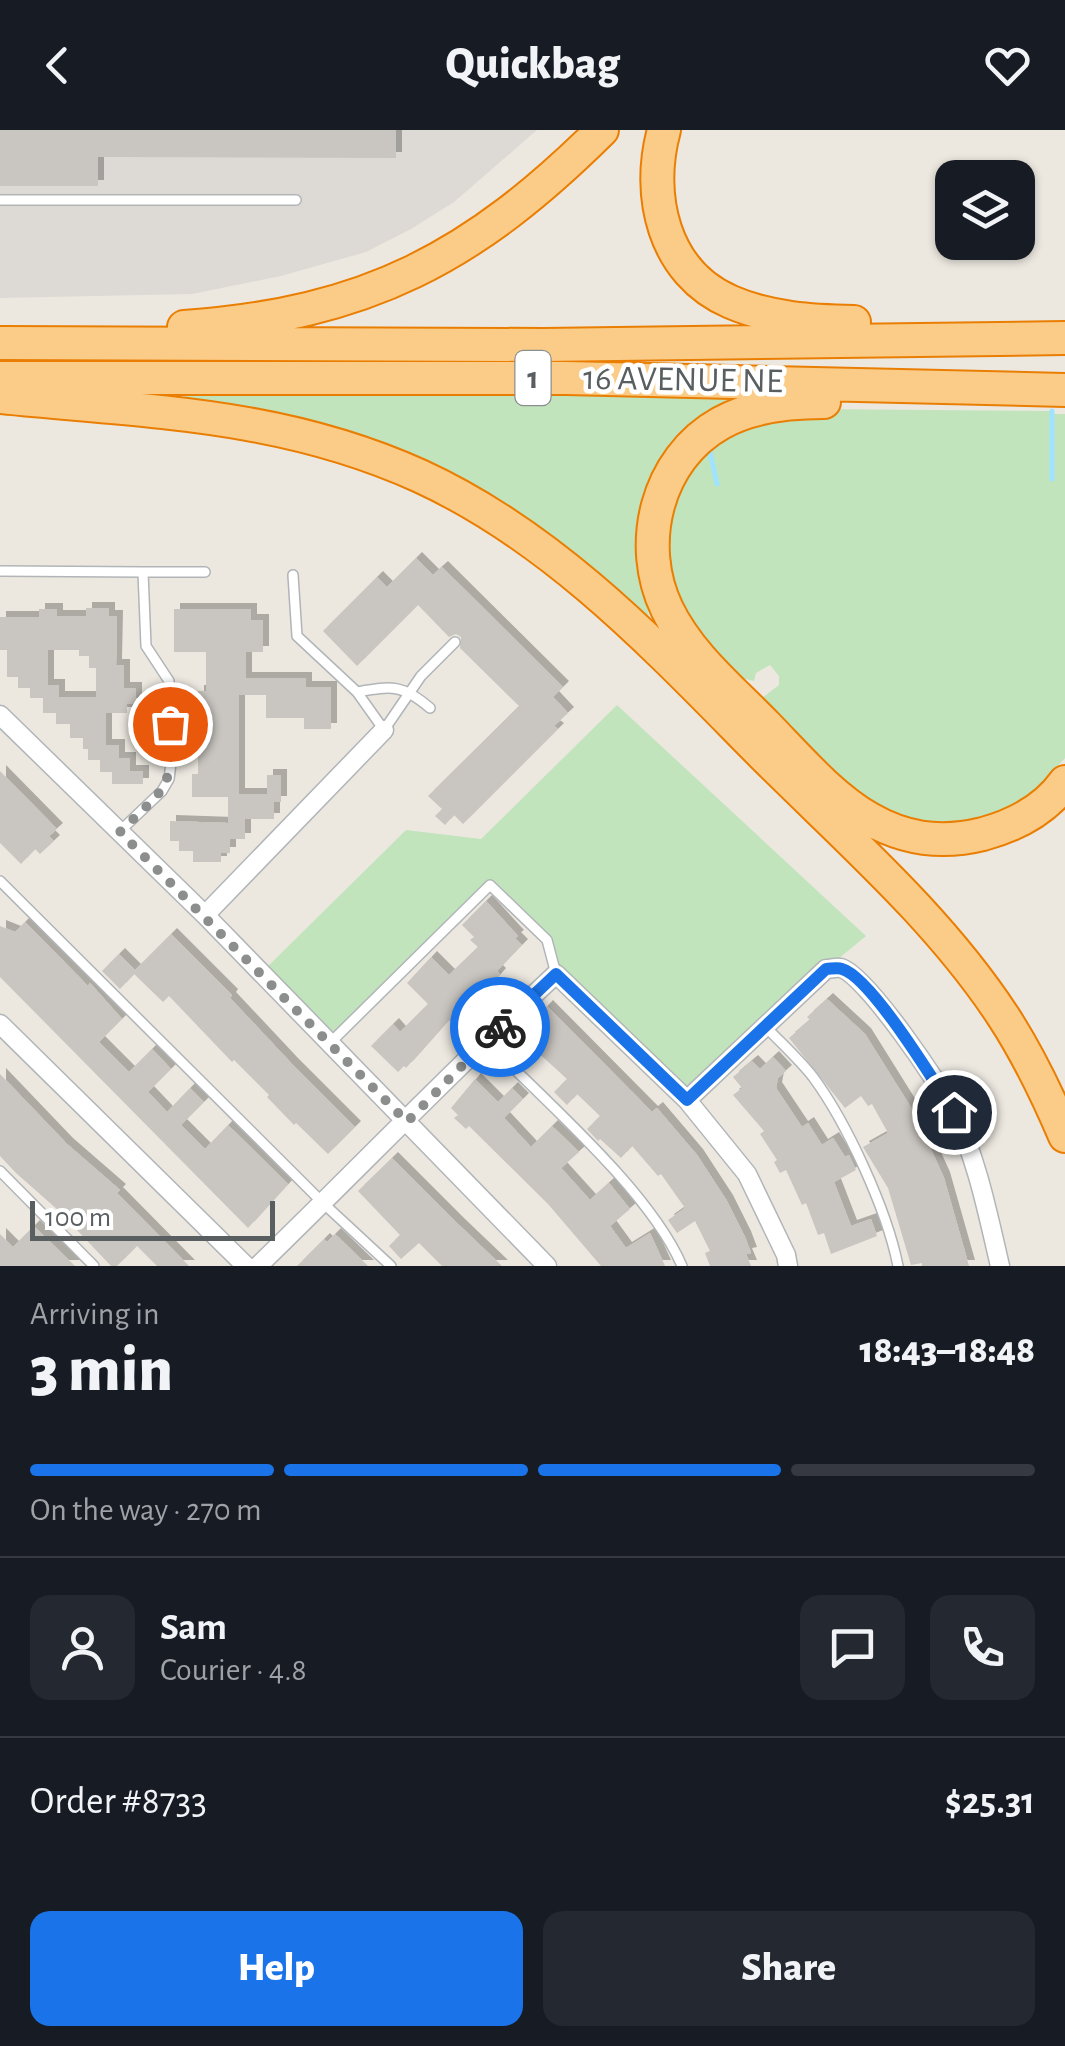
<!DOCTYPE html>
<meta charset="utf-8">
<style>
body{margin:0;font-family:"Alegreya Sans",sans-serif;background:#242831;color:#f1f3f6;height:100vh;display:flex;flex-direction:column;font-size:38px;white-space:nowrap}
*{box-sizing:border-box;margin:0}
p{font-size:32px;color:#9ea1a6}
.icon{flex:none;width:55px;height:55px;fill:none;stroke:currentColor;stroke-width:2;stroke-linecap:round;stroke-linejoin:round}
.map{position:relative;height:1136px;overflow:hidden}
.details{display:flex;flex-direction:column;background:#171b24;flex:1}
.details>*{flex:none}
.buttons{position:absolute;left:935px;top:30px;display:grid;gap:20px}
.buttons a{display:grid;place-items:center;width:100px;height:100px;border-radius:20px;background:#171b24;box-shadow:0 2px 8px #0004;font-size:50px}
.scale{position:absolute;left:30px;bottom:25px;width:245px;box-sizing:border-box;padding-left:10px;border:5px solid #595e61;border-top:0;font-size:28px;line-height:35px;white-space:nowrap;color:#595e61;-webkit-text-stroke:8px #fff;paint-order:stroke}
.pin{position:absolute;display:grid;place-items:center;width:85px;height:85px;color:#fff;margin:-42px;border:5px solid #fff;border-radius:50%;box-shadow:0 2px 10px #0007}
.courier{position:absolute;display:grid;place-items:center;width:100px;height:100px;margin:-50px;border:8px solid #1a73e8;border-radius:50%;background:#fff;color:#222;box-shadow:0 2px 12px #0007}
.overview em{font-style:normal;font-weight:800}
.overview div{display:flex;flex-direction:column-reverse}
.overview{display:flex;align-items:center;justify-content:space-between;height:170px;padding:0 30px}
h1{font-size:65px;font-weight:800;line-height:75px}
.bar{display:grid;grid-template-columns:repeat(4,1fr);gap:15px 10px;align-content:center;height:120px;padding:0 30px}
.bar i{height:12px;border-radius:8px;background:#363941}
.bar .active{background:#1a73e8}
.bar p{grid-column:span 4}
.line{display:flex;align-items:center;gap:25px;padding:0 30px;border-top:2px solid #363941}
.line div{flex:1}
.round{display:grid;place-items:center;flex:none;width:105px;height:105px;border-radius:20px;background:#242831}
.button{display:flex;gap:20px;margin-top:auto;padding:20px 30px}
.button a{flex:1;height:115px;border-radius:20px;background:#1a73e8;color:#fff;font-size:40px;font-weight:800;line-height:115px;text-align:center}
.button a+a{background:#242831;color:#f1f3f6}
header{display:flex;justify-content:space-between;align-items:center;height:130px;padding:0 30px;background:#171b24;font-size:45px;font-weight:800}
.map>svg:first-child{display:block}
</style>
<header><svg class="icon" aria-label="back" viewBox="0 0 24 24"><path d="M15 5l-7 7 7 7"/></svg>Quickbag<svg class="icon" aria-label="heart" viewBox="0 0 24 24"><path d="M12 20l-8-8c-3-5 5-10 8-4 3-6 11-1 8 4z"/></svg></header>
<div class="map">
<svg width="1065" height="1136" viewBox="0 0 1065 1136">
<defs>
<filter id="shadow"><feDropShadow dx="6" dy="-6" stdDeviation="0" flood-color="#0004"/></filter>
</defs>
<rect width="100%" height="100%" fill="#ece8e0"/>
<path fill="#dddad5" d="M 0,0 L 537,0 L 454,72 L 411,99 L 366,122 L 281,146 L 192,164 L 0,168 Z"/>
<path fill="#c2e4bc" d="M 366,261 L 752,265 L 701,292 L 640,436 L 649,487 L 662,506 L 541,406 L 184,272 L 185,265 L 194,264 Z
M 813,279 L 1051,281 L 1051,284 L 1065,284 L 1065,628 L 1017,680 L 942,697 L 869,678 L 762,568 L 779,555 L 779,546 L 770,535 L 756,543 L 754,551 L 741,548 L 697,505 L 672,459 L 664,400 L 668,375 L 710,309 Z
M 617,575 L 866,806 L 826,839 L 687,970 L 556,844 L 547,810 L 491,755 L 329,914 L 260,844 L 406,700 L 481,709 Z"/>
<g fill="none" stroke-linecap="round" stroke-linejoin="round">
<path stroke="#9fe3fe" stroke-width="5" d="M 1052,281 L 1052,349
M 709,317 L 717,354"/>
</g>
<path fill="#c9c5c0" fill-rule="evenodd" filter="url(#shadow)" d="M 0,0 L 396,0 L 396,28 L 98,27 L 98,56 L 0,56 Z
M 416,428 L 433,445 L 442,437 L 563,557 L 553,567 L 568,583 L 554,596 L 558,599 L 463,694 L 454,685 L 445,695 L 435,686 L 442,679 L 428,666 L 519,576 L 460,518 L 461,507 L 456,504 L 449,507 L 418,475 L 357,536 L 323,501 L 377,447 L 387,457 Z
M 86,478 L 109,478 L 109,486 L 117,486 L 116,535 L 124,535 L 124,558 L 136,558 L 136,574 L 127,574 L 127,583 L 106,583 L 106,615 L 119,615 L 119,628 L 130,628 L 130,641 L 143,641 L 143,654 L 112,654 L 112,642 L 100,642 L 100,630 L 88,630 L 88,619 L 83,619 L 83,608 L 70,608 L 70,594 L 56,594 L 56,583 L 43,583 L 43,568 L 30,568 L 30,558 L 18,558 L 18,547 L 7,547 L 7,520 L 0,520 L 0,487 L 39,487 L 39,479 L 57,479 L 57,486 L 86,486 ZM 48,520 L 79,520 L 79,526 L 89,526 L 89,538 L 96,538 L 96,567 L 59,567 L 59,555 L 48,555 Z
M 174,479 L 251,479 L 251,490 L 263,490 L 263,522 L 246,522 L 246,548 L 306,548 L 306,557 L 331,557 L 331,599 L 304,599 L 304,588 L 266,588 L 266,565 L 239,565 L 239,664 L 267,664 L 267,645 L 281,645 L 281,672 L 274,672 L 274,689 L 245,689 L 245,709 L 230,709 L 230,723 L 221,723 L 221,732 L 193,732 L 193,721 L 179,721 L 179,711 L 170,711 L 170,691 L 228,693 L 228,667 L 192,667 L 192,644 L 198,644 L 198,561 L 206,561 L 206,522 L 174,522 Z
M 0,641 L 57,699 L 49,706 L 54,711 L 40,724 L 35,719 L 21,734 L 0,713 Z
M 486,771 L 518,806 L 515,808 L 522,815 L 497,841 L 500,844 L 488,858 L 464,883 L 447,892 L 406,938 L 404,936 L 398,942 L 371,916 L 393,894 L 400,902 L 428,874 L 407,853 L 431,827 L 449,845 L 478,817 L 470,810 L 474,807 L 462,795 Z
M 25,792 L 88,856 L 90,853 L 122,889 L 99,912 L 129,942 L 152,919 L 171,939 L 148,962 L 167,982 L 190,958 L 204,972 L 181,995 L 205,1019 L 228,995 L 288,1054 L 248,1098 L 0,847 L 0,796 L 15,802 Z
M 171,804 L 232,865 L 230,868 L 292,934 L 355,997 L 328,1024 L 296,993 L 294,995 L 267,967 L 269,965 L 234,930 L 232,932 L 169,866 L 163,872 L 134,844 L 120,859 L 102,841 L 119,824 L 135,840 Z
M 827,869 L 865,904 L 915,984 L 944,1048 L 969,1136 L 922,1136 L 922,1133 L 911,1135 L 888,1058 L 863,1017 L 888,1003 L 872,974 L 868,976 L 861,966 L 845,978 L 789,908 L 810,890 L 807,887 Z
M 547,876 L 652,982 L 657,978 L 697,1025 L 727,1071 L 745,1107 L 751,1123 L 746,1124 L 751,1136 L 710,1136 L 705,1123 L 710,1121 L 695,1091 L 677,1103 L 668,1090 L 685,1078 L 661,1044 L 658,1046 L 632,1016 L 621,1028 L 600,1009 L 598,1011 L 587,999 L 600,986 L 577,964 L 567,975 L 554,962 L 567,949 L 533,918 L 521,931 L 507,919 Z
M 773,927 L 786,941 L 778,948 L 776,958 L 802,997 L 808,993 L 822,1015 L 833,1008 L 845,1027 L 849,1025 L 856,1040 L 834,1052 L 851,1096 L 871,1089 L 877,1106 L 831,1124 L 824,1103 L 818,1105 L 806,1073 L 802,1075 L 786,1040 L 780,1043 L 774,1032 L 777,1030 L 760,1004 L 764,1001 L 733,965 L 742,958 L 733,947 L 752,931 L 760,939 Z
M 0,944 L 67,1014 L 120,1060 L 117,1063 L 189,1136 L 157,1136 L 137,1116 L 117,1136 L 111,1136 L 58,1080 L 16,1043 L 0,1026 Z
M 475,949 L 498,972 L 512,958 L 523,969 L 504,988 L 531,1017 L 552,996 L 579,1022 L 561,1038 L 590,1070 L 609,1053 L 630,1079 L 610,1096 L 626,1118 L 650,1103 L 665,1136 L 601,1136 L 548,1074 L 469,996 L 466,999 L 454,988 L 458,985 L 451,978 Z
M 392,1028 L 458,1094 L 502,1136 L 442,1136 L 419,1113 L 401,1129 L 389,1116 L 400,1105 L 358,1061 Z
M 34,1096 L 44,1106 L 75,1136 L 0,1136 L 0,1104 L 13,1117 Z
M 335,1104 L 368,1136 L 297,1136 L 324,1109 L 327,1112 Z"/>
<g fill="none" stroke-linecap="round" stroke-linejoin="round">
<defs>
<path id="service" d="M 0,70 L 296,70
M 0,441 L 143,442 L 146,516 L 169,551 L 171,633 L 169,649 L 162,661 L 119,702
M 143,442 L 205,442
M 293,445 L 297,506 L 357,562 C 392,556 402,554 430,578
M 357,562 L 384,600 L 421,546 L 455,512
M 0,751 L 323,1073 L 391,1136
M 765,896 C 781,913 799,929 813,947 C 847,993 887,1080 898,1136
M 485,910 C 544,970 650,1061 682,1136
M 329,914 L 490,755 L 547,810 L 556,844
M 0,1041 L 94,1136"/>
<path id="minor" d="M 0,585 L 205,785 L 547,1136
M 205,785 L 384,600
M 0,894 L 246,1136
M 687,970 L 747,1044 L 786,1125 L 788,1136
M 258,1136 C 358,1039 454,939 556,844 L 687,970 L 826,839 C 831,839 836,837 841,838 C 866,845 941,956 954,982 C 977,1029 988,1085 1000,1136"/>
<path id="motorway" d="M 664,0 C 646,65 663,143 731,172 C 770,189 813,191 854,192
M 184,197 C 367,184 473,128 602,0
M 0,213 L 543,215 L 1065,208
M 0,248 L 566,248 L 1065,260
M 0,267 C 148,282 281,283 420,346 C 557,409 659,520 763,625 C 846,708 938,787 1003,886 C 1028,924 1047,964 1065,1006
M 824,272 C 790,272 751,276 721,293 C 656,329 636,415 667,479 C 689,525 731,559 766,595 C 828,659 882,729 983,704 C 1016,695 1045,680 1065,652"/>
</defs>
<use href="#service" stroke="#b1b5b8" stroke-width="12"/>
<use href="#minor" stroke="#b1b5b8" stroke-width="21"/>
<use href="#motorway" stroke="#e97e03" stroke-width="36"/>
<use href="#service" stroke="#fff" stroke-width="9"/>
<use href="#minor" stroke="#fff" stroke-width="18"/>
<use href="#motorway" stroke="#fbcc88" stroke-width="32"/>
</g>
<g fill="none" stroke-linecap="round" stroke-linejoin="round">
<path stroke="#8c8e8d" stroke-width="10" stroke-dasharray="0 18" d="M 170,594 C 173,662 166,656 120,702 L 407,992 L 500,897"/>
<path stroke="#1a73e8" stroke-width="12" d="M 500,897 L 556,844 L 687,970 L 826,839 C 831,839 837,837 842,839 C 871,847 935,953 954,982"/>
</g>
<g text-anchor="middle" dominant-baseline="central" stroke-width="9" stroke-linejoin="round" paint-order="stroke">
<rect fill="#fff" stroke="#8b8e90" stroke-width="2.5" x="515.5" y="221" width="35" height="54" rx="8"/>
<g font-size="32" font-weight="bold" fill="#595e61">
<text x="533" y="248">1</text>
</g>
<g font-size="35" fill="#595e61" stroke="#fff">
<text transform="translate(683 250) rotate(1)">16 AVENUE NE</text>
</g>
</g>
</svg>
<div class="buttons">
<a><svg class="icon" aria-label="layers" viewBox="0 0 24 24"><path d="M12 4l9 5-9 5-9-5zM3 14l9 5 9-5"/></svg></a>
</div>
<div class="scale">100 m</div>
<div class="pin" style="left:170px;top:594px;background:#ea580c"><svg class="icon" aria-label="bag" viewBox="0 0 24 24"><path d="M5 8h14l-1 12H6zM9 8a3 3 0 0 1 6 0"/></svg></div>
<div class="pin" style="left:954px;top:982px;background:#1f2937"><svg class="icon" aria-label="home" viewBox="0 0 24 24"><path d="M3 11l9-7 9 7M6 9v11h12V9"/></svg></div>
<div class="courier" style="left:500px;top:897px"><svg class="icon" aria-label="bike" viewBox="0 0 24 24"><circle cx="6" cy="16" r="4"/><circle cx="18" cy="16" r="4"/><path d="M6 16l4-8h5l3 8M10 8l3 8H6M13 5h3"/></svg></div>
</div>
<section class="details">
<div class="overview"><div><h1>3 min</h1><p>Arriving in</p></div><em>18:43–18:48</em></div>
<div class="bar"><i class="active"></i><i class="active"></i><i class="active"></i><i></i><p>On the way · 270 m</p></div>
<div class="line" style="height:180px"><a class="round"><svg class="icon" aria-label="person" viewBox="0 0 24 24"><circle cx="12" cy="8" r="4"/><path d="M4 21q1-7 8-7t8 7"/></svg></a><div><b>Sam</b><p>Courier · 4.8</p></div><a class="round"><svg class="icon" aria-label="chat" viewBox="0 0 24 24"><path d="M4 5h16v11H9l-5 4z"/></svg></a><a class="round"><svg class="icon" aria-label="phone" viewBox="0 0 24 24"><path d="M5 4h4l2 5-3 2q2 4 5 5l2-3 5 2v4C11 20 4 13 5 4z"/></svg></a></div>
<div class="line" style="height:130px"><div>Order #8733</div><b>$25.31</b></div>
<div class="button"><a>Help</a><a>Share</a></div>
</section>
